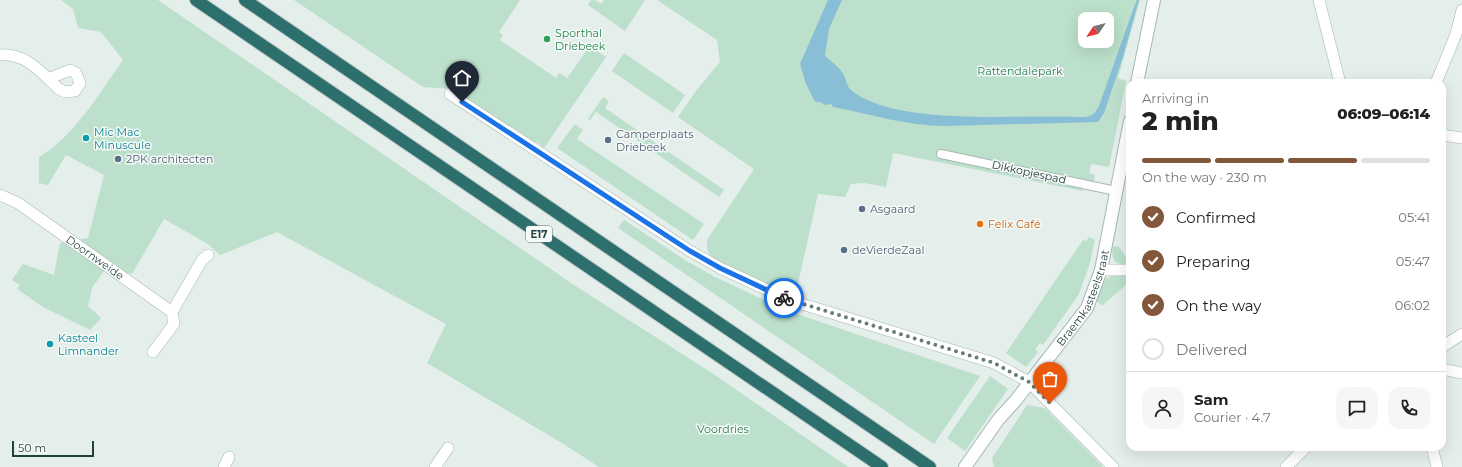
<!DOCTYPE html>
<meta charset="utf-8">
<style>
body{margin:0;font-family:Montserrat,sans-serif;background:#f6f6f6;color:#222;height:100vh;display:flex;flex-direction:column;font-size:15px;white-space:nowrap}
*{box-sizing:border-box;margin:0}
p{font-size:13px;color:#767676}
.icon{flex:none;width:22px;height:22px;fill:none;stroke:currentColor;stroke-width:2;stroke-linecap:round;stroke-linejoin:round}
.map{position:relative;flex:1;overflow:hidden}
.panel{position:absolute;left:1126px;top:79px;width:320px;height:372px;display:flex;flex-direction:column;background:#fff;border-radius:12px;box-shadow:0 4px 16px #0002}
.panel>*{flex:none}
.needle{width:26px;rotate:235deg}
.buttons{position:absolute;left:1078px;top:12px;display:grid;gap:8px}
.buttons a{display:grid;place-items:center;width:36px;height:36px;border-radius:8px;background:#fff;box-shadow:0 4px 16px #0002;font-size:20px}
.scale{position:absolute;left:12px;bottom:10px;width:82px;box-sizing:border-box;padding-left:4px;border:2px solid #22413e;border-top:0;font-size:11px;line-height:14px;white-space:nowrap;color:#22413e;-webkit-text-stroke:3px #f5faf8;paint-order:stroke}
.pin{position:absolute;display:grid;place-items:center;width:34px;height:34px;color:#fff;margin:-41px -17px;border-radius:50% 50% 50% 0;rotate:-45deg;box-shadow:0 0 4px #0007}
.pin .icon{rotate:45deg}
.courier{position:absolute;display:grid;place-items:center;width:40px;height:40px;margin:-20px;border:3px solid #1a73e8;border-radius:50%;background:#fff;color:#222;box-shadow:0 1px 5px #0007}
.headline em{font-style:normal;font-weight:800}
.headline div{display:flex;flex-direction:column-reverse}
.headline{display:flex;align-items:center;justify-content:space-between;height:68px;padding:0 16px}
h1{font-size:26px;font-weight:800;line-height:30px}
.bar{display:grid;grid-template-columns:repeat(4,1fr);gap:6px 4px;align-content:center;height:48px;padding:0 16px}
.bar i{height:5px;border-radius:3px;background:#e0e0e0}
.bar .current{background:#835739}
.bar p{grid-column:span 4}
.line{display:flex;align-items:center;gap:10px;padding:0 16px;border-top:1px solid #e0e0e0}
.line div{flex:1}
.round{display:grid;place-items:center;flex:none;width:42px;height:42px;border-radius:12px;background:#f6f6f6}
ol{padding:0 16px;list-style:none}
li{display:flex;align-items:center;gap:12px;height:44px}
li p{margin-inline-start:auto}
li .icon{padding:4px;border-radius:50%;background:#835739;color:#fff;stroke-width:4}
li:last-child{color:#767676}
li i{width:22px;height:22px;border:2px solid #e0e0e0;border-radius:50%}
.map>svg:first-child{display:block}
</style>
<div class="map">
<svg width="1462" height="467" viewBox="0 0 1462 467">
<rect width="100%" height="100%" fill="#e4eeeb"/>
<path fill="#bce0cb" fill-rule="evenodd" d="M 61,0 L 158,0 L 574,285 L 712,373 L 848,467 L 599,467 L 562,443 L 427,363 L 446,324 L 277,232 L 220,255 L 208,244 L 164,219 L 132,274 L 125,272 L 102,256 L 106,268 L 92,288 L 88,306 L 101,318 L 90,330 L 43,307 L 17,289 L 20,285 L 12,280 L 23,264 L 54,275 L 60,243 L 88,238 L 104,175 L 66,155 L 48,185 L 39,183 L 39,157 C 74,137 100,92 123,60 L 101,32 L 78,28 L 73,9 Z
M 294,0 L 520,0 L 499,32 L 503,35 L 500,40 L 556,78 L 559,73 L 567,78 L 590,46 L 606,57 L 544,148 L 538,143 L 528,140 L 452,89 L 423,87 Z
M 591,0 L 595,0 L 601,4 L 604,0 L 645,0 L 625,31 L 588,5 Z
M 657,0 L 1140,0 L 1118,78 L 1126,81 L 1109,167 L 1091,164 L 1089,173 L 1095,175 L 1094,182 L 1085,181 L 1083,191 L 893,153 L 886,187 L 864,183 L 851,184 L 845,197 L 818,194 L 795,297 C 779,289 719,266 710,255 C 706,250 707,245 707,240 L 754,169 L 678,117 L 696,91 L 720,62 L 717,40 ZM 1085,19 L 1107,19 L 1107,41 L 1085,41 Z
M 624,53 L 685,95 L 673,113 L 612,71 Z
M 603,97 L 609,101 L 605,108 L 724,190 L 719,197 L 596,112 L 590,120 L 588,119 Z
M 575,124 L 583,130 L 577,139 L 704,224 L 693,240 L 557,148 Z
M 624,220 L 685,260 L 715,277 L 785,310 L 980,376 L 934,444 L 618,228 Z
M 1088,237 L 1095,239 L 1090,263 L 1079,294 L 1043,345 L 1040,343 L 1035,349 L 1038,352 L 1026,367 L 1006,353 L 1083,240 L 1087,241 Z
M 1113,246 L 1119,247 L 1130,263 L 1122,265 L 1114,261 L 1112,252 Z
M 1114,275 L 1130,275 L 1130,281 L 1102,306 L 1096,300 C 1100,290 1102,278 1114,275 Z
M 990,376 L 1008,389 L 965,451 L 947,438 Z
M 1027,405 L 1045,408 L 1103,467 L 994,467 L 992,458 Z"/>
<path fill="#89bfd6" d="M 828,0 L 842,0 L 829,29 L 825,56 C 831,61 840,68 844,75 C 847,81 846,86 852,91 C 899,127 1019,114 1079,117 C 1090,117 1094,116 1099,106 L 1134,7 L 1137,0 L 1139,0 L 1123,57 L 1104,113 L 1098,122 L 945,126 C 907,126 870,114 833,107 L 831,104 L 824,105 L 821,102 L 815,102 L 806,84 L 800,64 Z"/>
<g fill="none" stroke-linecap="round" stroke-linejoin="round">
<defs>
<path id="pedestrian" d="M 941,154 L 1116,191"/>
<g id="minor">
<path d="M 1319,0 L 1340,83"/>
<path d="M 0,55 C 26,53 41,72 59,89 L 65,92 L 75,91 L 80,83 L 76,73 L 70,70 L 48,79"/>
<path d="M 1436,83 L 1456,34 L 1462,10"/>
<path d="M 450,94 L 690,251 L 720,268 L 789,300 L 994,363 L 1029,382 L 1113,467"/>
<path d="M 1442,135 L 1462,138"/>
<path id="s1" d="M 0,195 L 18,203 L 172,312"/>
<path d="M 1101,270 L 1130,270"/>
<path d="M 1442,347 L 1462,334"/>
<path d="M 153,352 L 174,324 L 172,312 L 202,260 L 208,255"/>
<path d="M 1442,369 L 1462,373"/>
<path d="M 1432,447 L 1437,467"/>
<path d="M 224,467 L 229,457"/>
<path d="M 435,467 L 448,448"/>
<path d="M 1286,467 L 1306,447"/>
</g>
<g id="tertiary">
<path d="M 1137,83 L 1154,0"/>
<path id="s2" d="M 965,467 L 998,420 L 1016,400 L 1087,308 L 1101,270 L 1130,121"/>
</g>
<path id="motorway" d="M 196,0 L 882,467
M 245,0 L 930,467"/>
</defs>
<use href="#pedestrian" stroke="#a6b7b4" stroke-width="10"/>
<use href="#minor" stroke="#a6b7b4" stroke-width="12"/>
<use href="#tertiary" stroke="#a6b7b4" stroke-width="14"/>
<use href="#motorway" stroke="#c1cac9" stroke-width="14"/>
<use href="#pedestrian" stroke="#fff" stroke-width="8"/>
<use href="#minor" stroke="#fff" stroke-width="11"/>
<use href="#tertiary" stroke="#fff" stroke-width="12"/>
<use href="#motorway" stroke="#2c6f6c" stroke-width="12"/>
</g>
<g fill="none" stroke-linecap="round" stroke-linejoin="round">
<path stroke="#667e7b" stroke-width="4" stroke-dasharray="0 7.2" d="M 784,298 L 994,363 L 1029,382 L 1050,403"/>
<path stroke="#1a73e8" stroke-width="5" d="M 462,102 L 690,251 L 720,268 L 784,298"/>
</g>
<circle fill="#2e9e5b" stroke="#f5faf8" stroke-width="1.5" cx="547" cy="39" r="4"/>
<g fill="#0f9aa8" stroke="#f5faf8" stroke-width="1.5">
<circle cx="86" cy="138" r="4"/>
<circle cx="50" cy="344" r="4"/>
</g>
<g fill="#5c6f8a" stroke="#f5faf8" stroke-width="1.5">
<circle cx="608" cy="140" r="4"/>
<circle cx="118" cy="159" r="4"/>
<circle cx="862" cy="209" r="4"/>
<circle cx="844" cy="250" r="4"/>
</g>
<circle fill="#e8710a" stroke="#f5faf8" stroke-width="1.5" cx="980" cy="224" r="4"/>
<g text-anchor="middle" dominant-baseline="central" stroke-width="3" stroke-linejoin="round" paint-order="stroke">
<rect fill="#f5faf8" stroke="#617876" stroke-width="1" x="526" y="226" width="26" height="16" rx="3"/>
<g font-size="10" font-weight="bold" fill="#22413e">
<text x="539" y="234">E17</text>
</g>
<g font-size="11" fill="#27864d" stroke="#f5faf8" text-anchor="start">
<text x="555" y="33">Sporthal<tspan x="555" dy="13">Driebeek</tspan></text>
</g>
<g font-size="11" fill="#297b55" stroke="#f5faf8">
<text x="1020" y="71">Rattendalepark</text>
<text x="723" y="429">Voordries</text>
</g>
<g font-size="11" fill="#0d838f" stroke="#f5faf8" text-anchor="start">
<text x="94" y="132">Mic Mac<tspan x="94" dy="13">Minuscule</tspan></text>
<text x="58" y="338">Kasteel<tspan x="58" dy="13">Limnander</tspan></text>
</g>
<g font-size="11" fill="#4e5e75" stroke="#f5faf8" text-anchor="start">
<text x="616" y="134">Camperplaats<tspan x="616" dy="13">Driebeek</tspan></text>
<text x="126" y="159">2PK architecten</text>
<text x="870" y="209">Asgaard</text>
<text x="852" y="250">deVierdeZaal</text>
</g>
<g font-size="11" fill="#22413e" stroke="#f5faf8">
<text transform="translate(1029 172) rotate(12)">Dikkopjespad</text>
<text stroke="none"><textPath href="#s1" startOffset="114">Doornweide</textPath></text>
<text stroke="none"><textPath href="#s2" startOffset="208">Braemkasteelstraat</textPath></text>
</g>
<g font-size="11" fill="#c56008" stroke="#f5faf8" text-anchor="start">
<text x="988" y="224">Felix Café</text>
</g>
</g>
</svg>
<div class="buttons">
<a><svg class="needle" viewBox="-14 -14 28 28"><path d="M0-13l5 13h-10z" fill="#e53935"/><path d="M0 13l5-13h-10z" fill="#767676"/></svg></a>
</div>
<div class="scale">50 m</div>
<div class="pin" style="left:1050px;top:403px;background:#ea580c"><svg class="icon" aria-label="bag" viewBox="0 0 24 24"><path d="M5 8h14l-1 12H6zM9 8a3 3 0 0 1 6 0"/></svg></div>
<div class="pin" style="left:462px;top:102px;background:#1f2937"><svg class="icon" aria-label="home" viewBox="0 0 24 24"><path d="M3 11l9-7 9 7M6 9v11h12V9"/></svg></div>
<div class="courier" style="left:784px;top:298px"><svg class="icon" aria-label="bike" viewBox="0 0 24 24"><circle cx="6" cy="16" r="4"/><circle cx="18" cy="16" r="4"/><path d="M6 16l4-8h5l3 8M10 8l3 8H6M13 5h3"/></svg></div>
<section class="panel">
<div class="headline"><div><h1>2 min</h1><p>Arriving in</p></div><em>06:09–06:14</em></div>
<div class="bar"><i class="current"></i><i class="current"></i><i class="current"></i><i></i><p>On the way · 230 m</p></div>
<ol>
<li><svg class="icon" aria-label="check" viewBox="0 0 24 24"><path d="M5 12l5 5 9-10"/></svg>Confirmed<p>05:41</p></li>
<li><svg class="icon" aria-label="check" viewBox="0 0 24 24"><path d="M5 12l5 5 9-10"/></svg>Preparing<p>05:47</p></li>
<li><svg class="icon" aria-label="check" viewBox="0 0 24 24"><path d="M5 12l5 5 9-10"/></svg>On the way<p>06:02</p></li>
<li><i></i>Delivered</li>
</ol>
<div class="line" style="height:72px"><a class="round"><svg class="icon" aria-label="person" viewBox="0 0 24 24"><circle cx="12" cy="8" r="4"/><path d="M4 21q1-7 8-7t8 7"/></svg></a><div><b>Sam</b><p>Courier · 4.7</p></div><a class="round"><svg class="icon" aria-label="chat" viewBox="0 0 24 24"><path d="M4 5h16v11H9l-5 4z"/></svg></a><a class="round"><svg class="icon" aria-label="phone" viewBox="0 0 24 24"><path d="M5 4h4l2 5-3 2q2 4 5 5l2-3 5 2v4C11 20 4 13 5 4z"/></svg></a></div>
</section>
</div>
